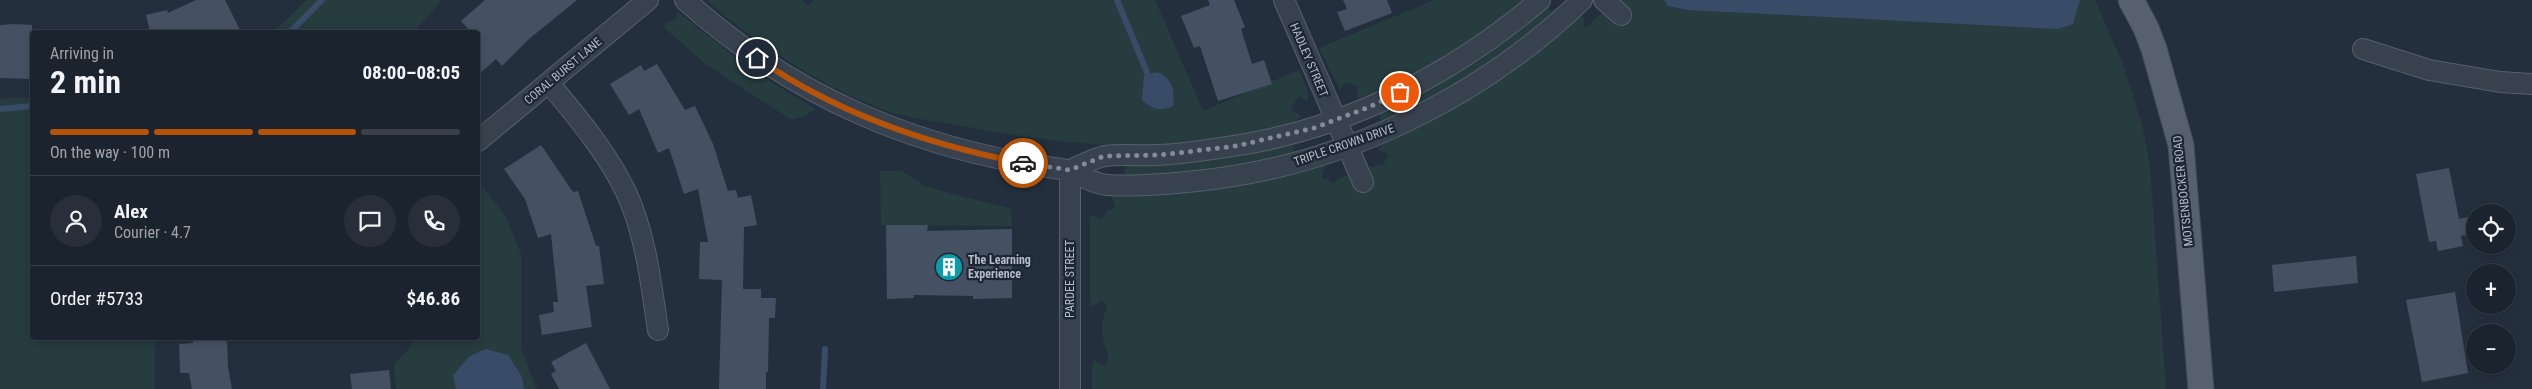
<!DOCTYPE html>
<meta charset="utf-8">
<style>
body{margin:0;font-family:"Roboto Condensed",sans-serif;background:#282f3a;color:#f1f3f6;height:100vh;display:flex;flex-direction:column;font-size:19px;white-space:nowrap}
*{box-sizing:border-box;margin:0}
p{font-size:16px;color:#a0a4aa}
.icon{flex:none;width:28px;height:28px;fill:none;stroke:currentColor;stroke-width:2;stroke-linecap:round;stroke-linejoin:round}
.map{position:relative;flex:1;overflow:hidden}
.sheet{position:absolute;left:30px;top:30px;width:450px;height:310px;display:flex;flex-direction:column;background:#1b232e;border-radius:5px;box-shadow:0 2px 8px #0003,0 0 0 1px #39404a}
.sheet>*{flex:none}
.controls{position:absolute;left:2466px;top:204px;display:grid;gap:10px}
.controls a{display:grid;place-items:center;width:50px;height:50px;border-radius:50%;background:#1b232e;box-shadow:0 2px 8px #0003,0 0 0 1px #39404a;font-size:25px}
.pin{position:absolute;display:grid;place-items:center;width:42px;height:42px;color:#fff;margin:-21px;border:2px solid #fff;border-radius:50%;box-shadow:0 1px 5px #0007}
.courier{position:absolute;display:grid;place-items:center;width:50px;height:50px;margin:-25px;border:4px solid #b45309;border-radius:50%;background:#fff;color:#222;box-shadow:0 1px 6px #0007}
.head em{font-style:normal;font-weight:700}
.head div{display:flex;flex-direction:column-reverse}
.head{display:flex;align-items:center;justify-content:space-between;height:85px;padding:0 20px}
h1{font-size:32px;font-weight:700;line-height:38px}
.bar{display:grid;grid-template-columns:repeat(4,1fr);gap:8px 5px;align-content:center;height:60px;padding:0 20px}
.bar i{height:6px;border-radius:4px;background:#39404a}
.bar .active{background:#b45309}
.bar p{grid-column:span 4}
.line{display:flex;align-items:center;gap:12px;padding:0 20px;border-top:1px solid #39404a}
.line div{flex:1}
.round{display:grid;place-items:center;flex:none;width:52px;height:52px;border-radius:26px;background:#282f3a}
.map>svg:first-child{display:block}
</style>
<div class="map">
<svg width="2532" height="389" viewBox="0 0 2532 389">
<rect width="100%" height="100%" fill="#242f3e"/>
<path fill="#263c3f" d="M 306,0 L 442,0 L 414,32 L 274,32 Z
M 706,0 L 802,0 L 808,6 L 814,0 L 1155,0 L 1203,111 L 1299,70 L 1308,92 L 1308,101 L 1298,96 L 1291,110 L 1301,116 C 1293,126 1275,127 1263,130 C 1163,156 1063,145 963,126 C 935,121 905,118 879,108 C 816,83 757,44 706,0 Z
M 1434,0 L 1524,0 C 1485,33 1442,61 1396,83 C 1383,89 1371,96 1357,98 L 1358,87 L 1346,82 L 1340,90 L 1319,48 Z
M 1617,0 L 2095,0 L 2123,64 L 2142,125 L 2150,165 L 2166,389 L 1092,389 L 1092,368 L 1094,360 L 1104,366 L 1109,356 C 1101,342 1100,321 1107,307 L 1102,300 L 1092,307 L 1090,298 L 1090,219 L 1091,215 L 1102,219 L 1107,211 L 1116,208 L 1111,195 L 1155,194 L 1325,166 L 1322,179 L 1327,179 L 1333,183 C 1347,173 1366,166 1383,165 L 1389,154 L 1378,150 L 1382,144 C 1453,111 1517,71 1577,19 L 1583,16 L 1585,28 Z
M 1547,7 L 1553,12 L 1550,19 L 1463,83 L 1383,122 L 1379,118 L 1382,110 Z
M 678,12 L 756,73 L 816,109 L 805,116 L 792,120 L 707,65 L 662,26 L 676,18 Z
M 6,98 L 32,98 L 32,338 L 155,338 L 155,389 L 0,389 L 0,99 Z
M 1286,144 L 1295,147 L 1293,154 L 1205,172 L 1126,177 L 1124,173 L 1126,165 C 1183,161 1231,158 1286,144 Z
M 880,171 L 901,171 L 927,187 L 1011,209 L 1012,226 L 881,225 Z
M 478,182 L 505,215 L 521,254 L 521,349 L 537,389 L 396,389 L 394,365 L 418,338 L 478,338 Z"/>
<path fill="#394c67" d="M 1664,0 L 2080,0 L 2073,24 L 2058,29 L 1688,10 L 1668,6 Z
M 1158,72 C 1173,80 1175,90 1173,106 C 1160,112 1152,109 1142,100 L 1144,75 Z
M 486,349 L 508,355 L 522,377 L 524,389 L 456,389 L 453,375 L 470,356 Z"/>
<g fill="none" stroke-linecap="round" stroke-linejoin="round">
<path stroke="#394c67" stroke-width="6" d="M 1117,0 L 1151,82
M 290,32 L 322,0
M 0,109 L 32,106
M 823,389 L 825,349"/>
</g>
<path fill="#455162" d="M 196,0 L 225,0 L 241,32 L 150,32 L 146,15 L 167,10 L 168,13 Z
M 485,0 L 577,0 L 529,39 L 502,66 L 496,59 L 478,75 L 478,32 L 471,32 L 461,21 Z
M 1208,0 L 1234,0 L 1245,27 L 1241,29 L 1252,64 L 1264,60 L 1272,84 L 1218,101 L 1200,46 L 1194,48 L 1181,16 L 1210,5 Z
M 1343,0 L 1387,0 L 1392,13 L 1345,31 L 1337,12 L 1347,9 Z
M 14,24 L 32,25 L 32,79 L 0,78 L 0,25 Z
M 657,64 L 685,110 L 695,106 L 713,144 L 728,191 L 736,190 L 738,198 L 751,195 L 757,225 L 744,227 L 743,289 L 761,289 L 761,298 L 776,298 L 775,318 L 769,318 L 768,372 L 766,372 L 766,389 L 719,389 L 722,280 L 699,279 L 700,242 L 708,242 L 698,189 L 684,194 L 669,148 L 658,153 L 639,109 L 629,115 L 610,84 L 641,65 L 644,71 Z
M 541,145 L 573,192 L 578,191 L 596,246 L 599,246 L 604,284 L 586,286 L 592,327 L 542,335 L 539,315 L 554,312 L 553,302 L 558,302 L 551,234 L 538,238 L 525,199 L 504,169 Z
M 2449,168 L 2459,219 L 2468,217 L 2472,234 L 2461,236 L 2463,246 L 2438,251 L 2436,241 L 2429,242 L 2416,174 Z
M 886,225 L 928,225 L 927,231 L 1012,229 L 1012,298 L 973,299 L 973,296 L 914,295 L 914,298 L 887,299 Z
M 2356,256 L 2358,283 L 2274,292 L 2272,265 Z
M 2455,292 L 2468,373 L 2422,382 L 2406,300 Z
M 193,338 L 227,338 L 228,367 L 232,389 L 192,389 L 189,373 L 180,373 L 179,344 L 193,343 Z
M 586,343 L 610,389 L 559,389 L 551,374 L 556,371 L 551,362 Z
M 389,370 L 391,389 L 352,389 L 350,374 Z"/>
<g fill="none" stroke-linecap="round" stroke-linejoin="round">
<defs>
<path id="minor" d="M 685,0 C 793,97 917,150 1061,169 C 1077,171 1091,184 1107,185 C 1136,187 1168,184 1197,181 C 1341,166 1478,100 1582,0
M 1284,0 L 1363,182
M 1604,0 L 1621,15
M 2363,49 L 2429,70 L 2500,82 L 2532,84
M 549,83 C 577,117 607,152 626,192 C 646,235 651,284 658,330
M 478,141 L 648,0
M 1070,170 C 1081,166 1094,158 1105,156 C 1122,154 1141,156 1158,155 C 1183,154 1208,150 1233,146 C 1347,129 1453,74 1540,0
M 1070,170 L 1070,389"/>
<path id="major" d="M 2131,0 L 2146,28 L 2154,49 L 2181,145 L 2201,389"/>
</defs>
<use href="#minor" stroke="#565f6c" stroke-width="22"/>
<use href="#major" stroke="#414a57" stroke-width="27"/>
<use href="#minor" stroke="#38414e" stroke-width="20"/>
<use href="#major" stroke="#56606e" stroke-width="25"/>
</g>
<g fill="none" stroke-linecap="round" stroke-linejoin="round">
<path stroke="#828b98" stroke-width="5" stroke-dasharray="0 9" d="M 1023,163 L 1070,170 L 1104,156 L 1160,155 L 1236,146 L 1314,128 L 1369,107 L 1400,92"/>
<path stroke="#b45309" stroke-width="6" d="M 757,58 C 837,114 928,145 1023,163"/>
</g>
<defs>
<symbol id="building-disc" viewBox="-11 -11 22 22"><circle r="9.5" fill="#0f9aa8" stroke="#1d2633"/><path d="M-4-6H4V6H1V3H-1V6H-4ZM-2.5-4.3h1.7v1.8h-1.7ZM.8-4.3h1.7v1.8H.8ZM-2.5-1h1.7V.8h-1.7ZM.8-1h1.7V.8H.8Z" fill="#fff"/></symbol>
</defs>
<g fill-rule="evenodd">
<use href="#building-disc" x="933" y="251" width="32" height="32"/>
</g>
<g text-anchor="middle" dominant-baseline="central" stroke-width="4.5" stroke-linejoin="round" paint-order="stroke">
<g font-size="12" fill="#b4bcc9" stroke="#1d2633">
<text transform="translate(1309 60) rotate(67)">HADLEY STREET</text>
<text transform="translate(563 71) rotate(-40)">CORAL BURST LANE</text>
<text transform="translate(1344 145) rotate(-19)">TRIPLE CROWN DRIVE</text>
<text transform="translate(2183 191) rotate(-96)">MOTSENBOCKER ROAD</text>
<text transform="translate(1070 279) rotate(-90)">PARDEE STREET</text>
</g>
<g font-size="12" font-weight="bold" fill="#b4bcc9" stroke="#1d2633" text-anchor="start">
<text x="968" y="260">The Learning<tspan x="968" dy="14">Experience</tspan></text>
</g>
</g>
</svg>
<div class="controls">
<a><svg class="icon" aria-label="locate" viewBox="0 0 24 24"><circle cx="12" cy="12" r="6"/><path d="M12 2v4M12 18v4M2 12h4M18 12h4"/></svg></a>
<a>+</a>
<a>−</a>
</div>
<div class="pin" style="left:1400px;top:92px;background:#ea580c"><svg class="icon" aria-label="bag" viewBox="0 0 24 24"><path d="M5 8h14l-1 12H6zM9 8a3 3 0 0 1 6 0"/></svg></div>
<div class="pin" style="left:757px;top:58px;background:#1f2937"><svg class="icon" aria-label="home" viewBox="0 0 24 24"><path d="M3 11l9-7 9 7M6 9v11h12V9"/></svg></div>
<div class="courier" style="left:1023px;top:163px"><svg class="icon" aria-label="car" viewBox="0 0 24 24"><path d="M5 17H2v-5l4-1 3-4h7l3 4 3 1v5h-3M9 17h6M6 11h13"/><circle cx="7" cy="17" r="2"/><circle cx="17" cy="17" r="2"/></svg></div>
<section class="sheet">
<div class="head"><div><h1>2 min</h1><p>Arriving in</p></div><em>08:00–08:05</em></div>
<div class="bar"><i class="active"></i><i class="active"></i><i class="active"></i><i></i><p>On the way · 100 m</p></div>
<div class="line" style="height:90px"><a class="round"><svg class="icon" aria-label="person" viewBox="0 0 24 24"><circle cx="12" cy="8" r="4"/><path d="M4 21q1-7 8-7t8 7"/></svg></a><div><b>Alex</b><p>Courier · 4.7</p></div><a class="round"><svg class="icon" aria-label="chat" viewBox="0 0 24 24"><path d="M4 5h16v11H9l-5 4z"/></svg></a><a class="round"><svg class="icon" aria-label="phone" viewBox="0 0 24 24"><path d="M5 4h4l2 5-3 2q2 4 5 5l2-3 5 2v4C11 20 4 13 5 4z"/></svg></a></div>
<div class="line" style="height:65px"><div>Order #5733</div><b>$46.86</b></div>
</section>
</div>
